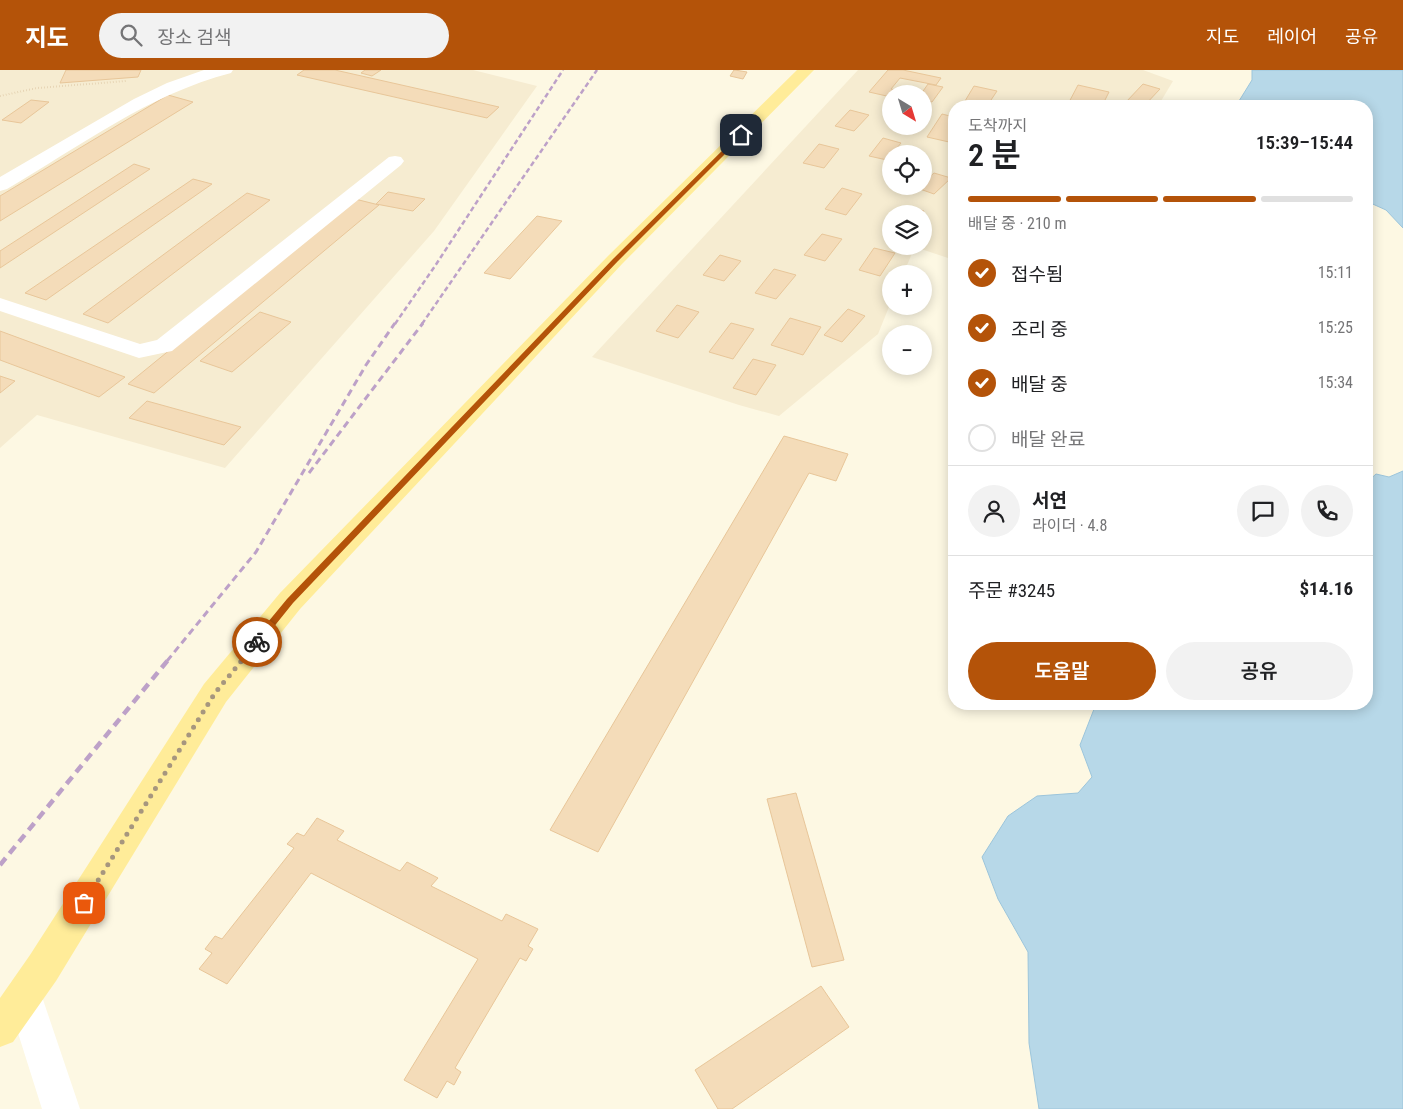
<!DOCTYPE html>
<html lang="ko">
<meta charset="utf-8">
<style>
body{margin:0;font-family:"Roboto Condensed","Noto Sans KR",sans-serif;background:#f2f2f2;color:#202124;height:100vh;display:flex;flex-direction:column;font-size:19px;white-space:nowrap}
*{box-sizing:border-box;margin:0}
p{font-size:16px;color:#757577}
.icon{flex:none;width:28px;height:28px;fill:none;stroke:currentColor;stroke-width:2;stroke-linecap:round;stroke-linejoin:round}
.map{position:relative;flex:1;overflow:hidden}
.panel{position:absolute;left:948px;top:30px;width:425px;height:610px;display:flex;flex-direction:column;background:#fff;border-radius:20px;box-shadow:0 2px 12px #0003}
.panel>*{flex:none}
.needle{width:32px;rotate:142deg}
.buttons{position:absolute;left:882px;top:15px;display:grid;gap:10px}
.buttons a{display:grid;place-items:center;width:50px;height:50px;border-radius:50%;background:#fff;box-shadow:0 2px 12px #0003;font-size:25px}
.pin{position:absolute;display:grid;place-items:center;width:42px;height:42px;color:#fff;margin:-21px;border-radius:10px;box-shadow:0 2px 8px #0006}
.courier{position:absolute;display:grid;place-items:center;width:50px;height:50px;margin:-25px;border:4px solid #b45309;border-radius:50%;background:#fff;color:#222;box-shadow:0 1px 6px #0007}
.headline em{font-style:normal;font-weight:600}
.headline div{display:flex;flex-direction:column-reverse}
.headline{display:flex;align-items:center;justify-content:space-between;height:85px;padding:0 20px}
h1{font-size:32px;font-weight:600;line-height:38px}
.bar{display:grid;grid-template-columns:repeat(4,1fr);gap:8px 5px;align-content:center;height:60px;padding:0 20px}
.bar i{height:6px;border-radius:4px;background:#e0e0e0}
.bar .selected{background:#b45309}
.bar p{grid-column:span 4}
.line{display:flex;align-items:center;gap:12px;padding:0 20px;border-top:1px solid #e0e0e0}
.line div{flex:1}
.round{display:grid;place-items:center;flex:none;width:52px;height:52px;border-radius:26px;background:#f2f2f2}
ol{padding:0 20px;list-style:none}
li{display:flex;align-items:center;gap:15px;height:55px}
li p{margin-inline-start:auto}
li .icon{padding:5px;border-radius:50%;background:#b45309;color:#fff;stroke-width:4}
li:last-child{color:#757577}
li i{width:28px;height:28px;border:2px solid #e0e0e0;border-radius:50%}
.button{display:flex;gap:10px;margin-top:auto;padding:10px 20px}
.button a{flex:1;height:58px;border-radius:30px;background:#b45309;color:#fff;font-size:20px;font-weight:600;line-height:58px;text-align:center}
.button a+a{background:#f2f2f2;color:#202124}
header{display:flex;align-items:center;gap:30px;box-sizing:border-box;height:70px;padding:0 25px;background:#b45309;color:#fff}
header strong{font-size:24px}
nav{display:flex;gap:28px;margin-inline-start:auto;font-size:18px}
.search{width:350px;height:45px;background:#f2f2f2;display:flex;align-items:center;gap:12px;box-sizing:border-box;padding:0 18px;border-radius:28px;color:#757577;font-size:19px}
.map>svg:first-child{display:block}
</style>
<header>
<strong>지도</strong>
<div class="search"><svg class="icon" aria-label="search" viewBox="0 0 24 24"><circle cx="10" cy="10" r="6"/><path d="M15 15l6 6"/></svg>장소 검색</div>
<nav><a>지도</a><a>레이어</a><a>공유</a></nav>
</header>
<div class="map">
<svg width="1403" height="1039" viewBox="0 0 1403 1039">
<rect width="100%" height="100%" fill="#fdf8e3"/>
<path fill="#f6ecd1" fill-rule="evenodd" d="M 0,0 L 473,0 L 537,16 L 434,161 L 225,398 L 37,345 L 0,378 Z
M 858,0 L 1143,0 L 1173,11 L 1158,36 L 954,36 L 954,190 L 915,177 L 903,204 L 891,204 L 891,232 L 878,264 L 779,346 L 739,335 L 592,287 ZM 891,24 L 924,24 L 924,56 L 891,56 ZM 891,84 L 924,84 L 924,116 L 891,116 ZM 891,144 L 924,144 L 924,176 L 891,176 Z"/>
<path fill="#b7d8e8" stroke="#9cc5db" d="M 1252,0 L 1403,0 L 1403,158 L 1386,140 L 1366,131 L 1366,36 L 1240,36 L 1239,31 L 1252,10 Z
M 1403,401 L 1403,1039 L 1039,1039 L 1029,973 L 1028,882 L 998,829 L 982,787 L 1008,746 L 1037,726 L 1078,723 L 1092,707 L 1080,675 L 1096,634 L 1366,634 L 1366,413 L 1376,404 L 1389,407 Z"/>
<path fill="#f4dcb9" stroke="#e8c699" d="M 66,0 L 141,0 L 138,7 L 60,13 Z
M 304,0 L 335,0 L 499,37 L 487,48 L 297,5 Z
M 365,0 L 381,0 L 372,6 L 361,3 Z
M 734,0 L 735,0 L 747,2 L 743,9 L 730,6 Z
M 888,0 L 903,0 L 941,8 L 936,15 L 900,8 L 891,19 L 908,22 L 891,24 L 891,27 L 869,22 Z
M 928,14 L 943,17 L 932,32 L 924,30 L 924,24 L 921,24 Z
M 1143,14 L 1160,19 L 1144,36 L 1126,32 Z
M 1078,15 L 1109,22 L 1102,36 L 1067,36 Z
M 974,16 L 997,21 L 987,36 L 962,36 Z
M 168,25 L 193,32 L 0,151 L 0,126 Z
M 31,30 L 49,32 L 21,53 L 2,50 Z
M 850,40 L 869,45 L 854,61 L 835,56 Z
M 942,44 L 954,47 L 954,65 L 949,72 L 927,67 Z
M 883,68 L 901,73 L 887,90 L 869,86 Z
M 819,74 L 839,79 L 824,98 L 803,93 Z
M 134,94 L 150,99 L 0,198 L 0,181 Z
M 934,103 L 951,108 L 934,124 L 917,118 L 924,116 L 924,112 Z
M 193,109 L 212,114 L 46,230 L 25,223 Z
M 842,118 L 862,124 L 846,145 L 825,139 Z
M 388,122 L 425,129 L 413,141 L 376,134 Z
M 247,123 L 270,130 L 108,253 L 83,244 Z
M 355,129 L 379,135 L 154,323 L 128,314 Z
M 906,136 L 924,141 L 922,144 L 900,144 Z
M 537,146 L 562,151 L 510,209 L 484,203 Z
M 822,164 L 842,169 L 825,191 L 804,185 Z
M 874,178 L 895,183 L 880,206 L 859,200 Z
M 720,185 L 741,191 L 724,211 L 703,205 Z
M 774,199 L 796,205 L 776,229 L 755,223 Z
M 677,235 L 699,242 L 678,268 L 656,261 Z
M 848,239 L 865,246 L 842,272 L 824,265 Z
M 260,242 L 291,252 L 232,302 L 200,291 Z
M 790,248 L 821,257 L 803,285 L 771,275 Z
M 731,253 L 754,259 L 733,289 L 709,282 Z
M 0,261 L 125,307 L 99,327 L 0,290 Z
M 753,289 L 776,295 L 756,325 L 733,318 Z
M 0,306 L 15,311 L 0,323 Z
M 147,331 L 241,357 L 224,375 L 129,348 Z
M 784,366 L 848,384 L 836,411 L 809,403 L 598,782 L 550,760 Z
M 796,723 L 844,890 L 812,897 L 767,729 Z
M 317,748 L 344,761 L 337,770 L 400,801 L 407,792 L 438,808 L 431,816 L 502,851 L 506,844 L 538,859 L 528,876 L 533,879 L 526,891 L 520,888 L 455,998 L 461,1002 L 454,1015 L 447,1011 L 437,1028 L 404,1010 L 478,889 L 311,803 L 227,914 L 199,899 L 212,883 L 205,879 L 215,866 L 222,869 L 294,778 L 287,774 L 297,763 L 304,766 Z
M 821,916 L 849,957 L 732,1039 L 718,1039 L 695,1000 Z"/>
<g fill="none" stroke-linecap="round" stroke-linejoin="round">
<path stroke="#d9c09c" stroke-width="2" stroke-dasharray="0.5 2.5" stroke-linecap="butt" d="M 0,26 L 37,18 L 126,11"/>
<path fill="#fff" fill-rule="evenodd" d="M 204,0 L 233,0 L 231,3 C 149,24 79,77 7,119 L 0,121 L 0,107 L 134,29 L 167,13 Z
M 395,86 L 401,87 L 404,91 L 401,95 L 172,281 L 139,288 L 0,241 L 0,228 L 140,274 L 157,270 L 389,87 Z
M 24,907 L 37,912 L 80,1039 L 42,1039 L 6,925 L 11,912 Z"/>
<path fill="#ffec99" fill-rule="evenodd" d="M 797,0 L 814,0 L 622,194 L 300,539 L 226,632 L 56,911 L 13,972 L 0,977 L 0,928 L 30,885 L 204,614 L 280,523 L 608,186 Z"/>
<path stroke="#bda1c8" stroke-width="2.5" stroke-dasharray="5 3" stroke-linecap="butt" d="M 395,254 L 435,196 L 563,0
M 422,254 L 597,0"/>
<path stroke="#bda1c8" stroke-width="3" stroke-dasharray="7 4.5" stroke-linecap="butt" d="M 309,403 L 423,253
M 167,591 L 256,482 L 366,295 L 395,253"/>
<path stroke="#bda1c8" stroke-width="4.5" stroke-dasharray="9 6" stroke-linecap="butt" d="M 0,795 L 168,590"/>
</g>
<path fill="#b45309" d="M 739,64 L 744,65 L 618,191 L 293,533 L 260,574 L 254,574 L 254,569 L 287,529 L 613,189 Z"/>
<g fill="none" stroke-linecap="round" stroke-linejoin="round">
<path stroke="#a6967e" stroke-width="5" stroke-dasharray="0 9" d="M 84,833 L 215,623 L 257,572"/>
</g>
</svg>
<div class="buttons">
<a><svg class="needle" viewBox="-14 -14 28 28"><path d="M0-13l5 13h-10z" fill="#e53935"/><path d="M0 13l5-13h-10z" fill="#757577"/></svg></a>
<a><svg class="icon" aria-label="locate" viewBox="0 0 24 24"><circle cx="12" cy="12" r="6"/><path d="M12 2v4M12 18v4M2 12h4M18 12h4"/></svg></a>
<a><svg class="icon" aria-label="layers" viewBox="0 0 24 24"><path d="M12 4l9 5-9 5-9-5zM3 14l9 5 9-5"/></svg></a>
<a>+</a>
<a>−</a>
</div>
<div class="pin" style="left:84px;top:833px;background:#ea580c"><svg class="icon" aria-label="bag" viewBox="0 0 24 24"><path d="M5 8h14l-1 12H6zM9 8a3 3 0 0 1 6 0"/></svg></div>
<div class="pin" style="left:741px;top:65px;background:#1f2937"><svg class="icon" aria-label="home" viewBox="0 0 24 24"><path d="M3 11l9-7 9 7M6 9v11h12V9"/></svg></div>
<div class="courier" style="left:257px;top:572px"><svg class="icon" aria-label="bike" viewBox="0 0 24 24"><circle cx="6" cy="16" r="4"/><circle cx="18" cy="16" r="4"/><path d="M6 16l4-8h5l3 8M10 8l3 8H6M13 5h3"/></svg></div>
<section class="panel">
<div class="headline"><div><h1>2 분</h1><p>도착까지</p></div><em>15:39–15:44</em></div>
<div class="bar"><i class="selected"></i><i class="selected"></i><i class="selected"></i><i></i><p>배달 중 · 210 m</p></div>
<ol>
<li><svg class="icon" aria-label="check" viewBox="0 0 24 24"><path d="M5 12l5 5 9-10"/></svg>접수됨<p>15:11</p></li>
<li><svg class="icon" aria-label="check" viewBox="0 0 24 24"><path d="M5 12l5 5 9-10"/></svg>조리 중<p>15:25</p></li>
<li><svg class="icon" aria-label="check" viewBox="0 0 24 24"><path d="M5 12l5 5 9-10"/></svg>배달 중<p>15:34</p></li>
<li><i></i>배달 완료</li>
</ol>
<div class="line" style="height:90px"><a class="round"><svg class="icon" aria-label="person" viewBox="0 0 24 24"><circle cx="12" cy="8" r="4"/><path d="M4 21q1-7 8-7t8 7"/></svg></a><div><b>서연</b><p>라이더 · 4.8</p></div><a class="round"><svg class="icon" aria-label="chat" viewBox="0 0 24 24"><path d="M4 5h16v11H9l-5 4z"/></svg></a><a class="round"><svg class="icon" aria-label="phone" viewBox="0 0 24 24"><path d="M5 4h4l2 5-3 2q2 4 5 5l2-3 5 2v4C11 20 4 13 5 4z"/></svg></a></div>
<div class="line" style="height:65px"><div>주문 #3245</div><b>$14.16</b></div>
<div class="button"><a>도움말</a><a>공유</a></div>
</section>
</div>
